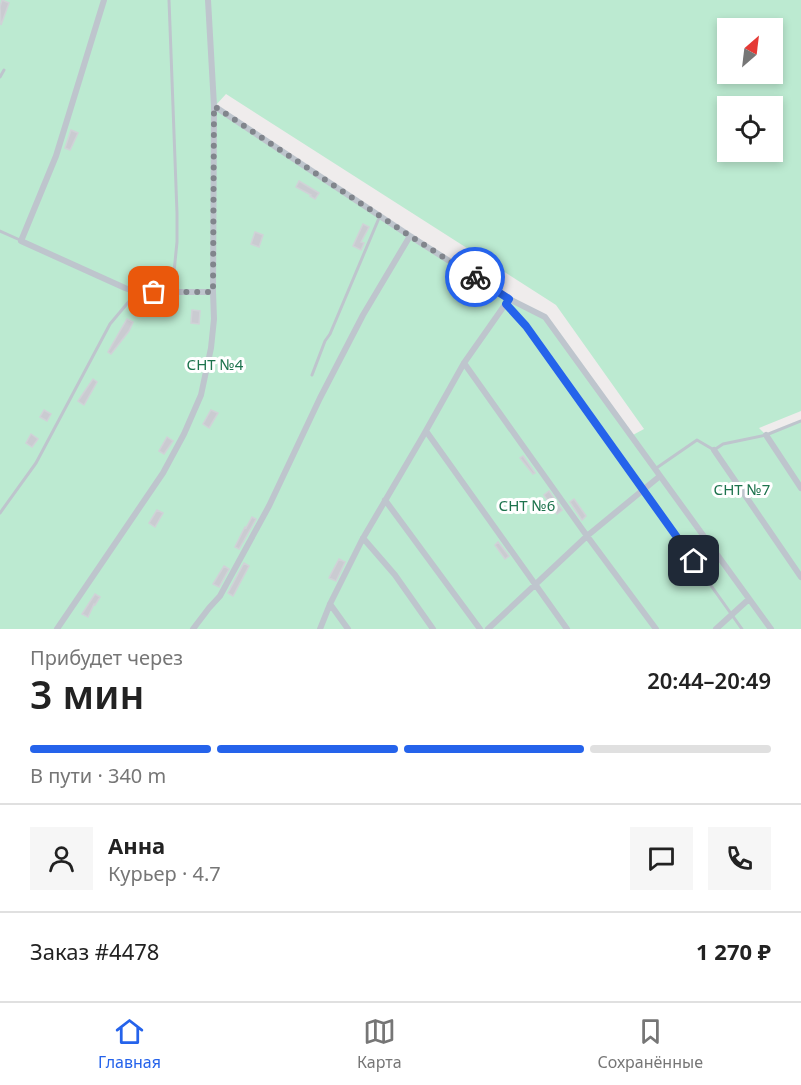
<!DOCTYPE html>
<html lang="ru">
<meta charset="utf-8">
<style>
body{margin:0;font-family:"Noto Sans",sans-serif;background:#f6f6f6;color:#222;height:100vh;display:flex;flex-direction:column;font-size:22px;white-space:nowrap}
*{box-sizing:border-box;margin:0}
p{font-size:20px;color:#767676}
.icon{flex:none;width:33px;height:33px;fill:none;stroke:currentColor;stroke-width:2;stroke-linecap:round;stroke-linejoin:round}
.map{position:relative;height:629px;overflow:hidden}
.side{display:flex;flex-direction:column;background:#fff;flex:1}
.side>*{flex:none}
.needle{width:39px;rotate:28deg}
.fabs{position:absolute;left:717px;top:18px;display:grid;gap:12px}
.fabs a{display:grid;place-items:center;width:66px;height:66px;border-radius:0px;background:#fff;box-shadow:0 3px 9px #0003;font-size:30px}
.pin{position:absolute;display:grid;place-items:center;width:51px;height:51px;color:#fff;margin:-26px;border-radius:12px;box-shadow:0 3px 9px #0006}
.courier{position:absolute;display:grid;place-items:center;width:60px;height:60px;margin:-30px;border:4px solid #2563eb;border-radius:50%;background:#fff;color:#222;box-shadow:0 2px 8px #0007}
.summary em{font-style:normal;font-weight:600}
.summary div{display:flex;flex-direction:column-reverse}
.summary{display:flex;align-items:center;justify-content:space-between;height:102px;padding:0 30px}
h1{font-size:39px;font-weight:600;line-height:45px}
.bar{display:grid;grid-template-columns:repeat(4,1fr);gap:9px 6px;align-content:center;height:72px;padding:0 30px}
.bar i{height:8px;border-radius:4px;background:#e0e0e0}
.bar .on{background:#2563eb}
.bar p{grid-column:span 4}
.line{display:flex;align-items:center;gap:15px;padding:0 30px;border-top:2px solid #e0e0e0}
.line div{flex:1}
.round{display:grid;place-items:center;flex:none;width:63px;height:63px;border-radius:0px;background:#f6f6f6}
.dock{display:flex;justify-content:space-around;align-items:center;height:84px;border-top:2px solid #e0e0e0;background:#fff;font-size:16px;color:#767676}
.dock a{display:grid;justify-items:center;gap:3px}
.dock .on{color:#2563eb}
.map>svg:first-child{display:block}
</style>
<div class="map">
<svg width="801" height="629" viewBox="0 0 801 629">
<rect width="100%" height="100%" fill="#efecec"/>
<path fill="#bcead1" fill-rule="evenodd" d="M 0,0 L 801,0 L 801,411 L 759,428 L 766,435 L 801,421 L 801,629 L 0,629 ZM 728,28 L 772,28 L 772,74 L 728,74 ZM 226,94 L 556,305 L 644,429 L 631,436 L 545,317 L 410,236 L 215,106 ZM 728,106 L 772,106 L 772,152 L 728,152 Z"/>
<path fill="#cacbd1" stroke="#d0d2d7" stroke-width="1.5" d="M 2,0 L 9,3 L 1,25 L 0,7 Z
M 71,130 L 78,133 L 70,150 L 65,148 Z
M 299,181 L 319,193 L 315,199 L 310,196 L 311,195 L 296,187 Z
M 363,224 L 369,227 L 361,242 L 364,243 L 361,250 L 353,246 Z
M 255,232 L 263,235 L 259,247 L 251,244 Z
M 192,310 L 200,311 L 199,324 L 191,323 Z
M 127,319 L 133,322 L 129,331 L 111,354 L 108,352 Z
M 93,379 L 97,382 L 84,405 L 78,401 Z
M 44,410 L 51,414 L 47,421 L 40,417 Z
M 211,410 L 218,413 L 209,428 L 203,424 Z
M 31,434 L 38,439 L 32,447 L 26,443 Z
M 167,437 L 173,441 L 164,454 L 159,451 Z
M 523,456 L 535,473 L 533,474 L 520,458 Z
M 549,491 L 562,510 L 557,514 L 544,495 Z
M 574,499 L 586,516 L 582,520 L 570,502 Z
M 157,510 L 163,513 L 155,527 L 149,523 Z
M 252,517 L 256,519 L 239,549 L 235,547 L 245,527 L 246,528 Z
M 498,542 L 509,556 L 505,559 L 495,545 Z
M 339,559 L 345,562 L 336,581 L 329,578 Z
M 244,563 L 249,566 L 233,596 L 228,593 Z
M 224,566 L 229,569 L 219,587 L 213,584 Z
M 95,594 L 100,597 L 95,605 L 94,604 L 88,617 L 82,614 Z"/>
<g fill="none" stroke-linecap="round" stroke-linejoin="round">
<path stroke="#bec5cd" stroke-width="3" d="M 169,0 L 177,213 L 177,242 L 172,292
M 0,77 L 4,70
M 0,231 L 20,240
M 507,305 L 526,326 L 742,629
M 312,375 L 325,341 L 330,334 L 379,218
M 655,469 L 697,440 L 714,450 L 723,444 L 766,435 L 801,421
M 0,513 L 36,463 L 110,324 L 136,293"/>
<path stroke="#bec5cd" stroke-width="6" d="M 104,0 L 56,156 L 21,241 L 125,288 L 136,292 L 213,292
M 214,106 L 410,236 L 509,299 L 545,317 L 771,629
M 464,363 L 587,536 L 656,629
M 426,431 L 567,629
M 766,435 L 801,488
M 714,450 L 801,577
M 385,500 L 480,629
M 363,538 L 395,575 L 433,629
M 330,604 L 348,629
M 57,629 L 163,473 L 184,434 L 201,395 L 211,348 L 214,319 L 213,292 L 214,106 L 208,0
M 193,629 L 209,608 L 220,596 L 269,506 L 320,398 L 363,315 L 410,236
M 320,629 L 330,604 L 362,540 L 423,436 L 464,363 L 509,299
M 488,629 L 587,536 L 660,476
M 716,629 L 749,599"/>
</g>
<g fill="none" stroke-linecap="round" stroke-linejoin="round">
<path stroke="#81858c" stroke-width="6" stroke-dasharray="0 10.8" d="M 154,292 L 213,292 L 214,106 L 410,236 L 475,277"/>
<path stroke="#2563eb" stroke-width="8" d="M 475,277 L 509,299 L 506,304 L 526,326 L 694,561"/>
</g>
<g text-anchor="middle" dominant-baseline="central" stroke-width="6" stroke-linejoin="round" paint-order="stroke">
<g font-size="15" fill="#1d734d" stroke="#fff">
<text x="215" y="364">СНТ №4</text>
<text x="742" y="489">СНТ №7</text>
<text x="527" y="505">СНТ №6</text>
</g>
</g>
</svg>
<div class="fabs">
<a><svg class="needle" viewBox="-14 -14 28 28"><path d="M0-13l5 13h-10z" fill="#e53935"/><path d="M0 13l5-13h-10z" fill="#767676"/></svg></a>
<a><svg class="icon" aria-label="locate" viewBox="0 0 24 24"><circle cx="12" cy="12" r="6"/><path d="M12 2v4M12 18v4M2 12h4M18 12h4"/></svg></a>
</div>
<div class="pin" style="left:154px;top:292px;background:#ea580c"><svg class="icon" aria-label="bag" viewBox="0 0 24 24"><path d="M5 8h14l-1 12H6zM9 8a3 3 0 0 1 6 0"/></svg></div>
<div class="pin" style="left:694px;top:561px;background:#1f2937"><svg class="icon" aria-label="home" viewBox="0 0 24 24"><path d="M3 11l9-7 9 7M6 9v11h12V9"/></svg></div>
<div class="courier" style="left:475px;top:277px"><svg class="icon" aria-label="bike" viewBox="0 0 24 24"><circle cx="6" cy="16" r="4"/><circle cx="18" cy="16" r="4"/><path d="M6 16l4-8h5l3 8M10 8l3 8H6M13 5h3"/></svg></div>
</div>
<section class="side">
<div class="summary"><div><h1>3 мин</h1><p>Прибудет через</p></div><em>20:44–20:49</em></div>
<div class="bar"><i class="on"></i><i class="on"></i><i class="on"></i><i></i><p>В пути · 340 m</p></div>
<div class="line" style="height:108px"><a class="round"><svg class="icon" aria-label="person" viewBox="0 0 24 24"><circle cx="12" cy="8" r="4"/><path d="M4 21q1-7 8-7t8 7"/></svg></a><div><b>Анна</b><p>Курьер · 4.7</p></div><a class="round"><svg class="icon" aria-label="chat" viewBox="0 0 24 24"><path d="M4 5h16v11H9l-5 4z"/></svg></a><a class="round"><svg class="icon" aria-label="phone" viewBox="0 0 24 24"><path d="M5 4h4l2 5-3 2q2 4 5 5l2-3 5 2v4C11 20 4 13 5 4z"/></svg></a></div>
<div class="line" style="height:78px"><div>Заказ #4478</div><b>1 270 ₽</b></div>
</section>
<nav class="dock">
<a class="on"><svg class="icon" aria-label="home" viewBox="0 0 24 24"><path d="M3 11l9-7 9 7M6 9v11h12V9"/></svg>Главная</a>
<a><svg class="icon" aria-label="map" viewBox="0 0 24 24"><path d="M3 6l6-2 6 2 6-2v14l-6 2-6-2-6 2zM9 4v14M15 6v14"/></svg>Карта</a>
<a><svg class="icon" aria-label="saved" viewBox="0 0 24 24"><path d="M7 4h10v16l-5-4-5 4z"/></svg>Сохранённые</a>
</nav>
